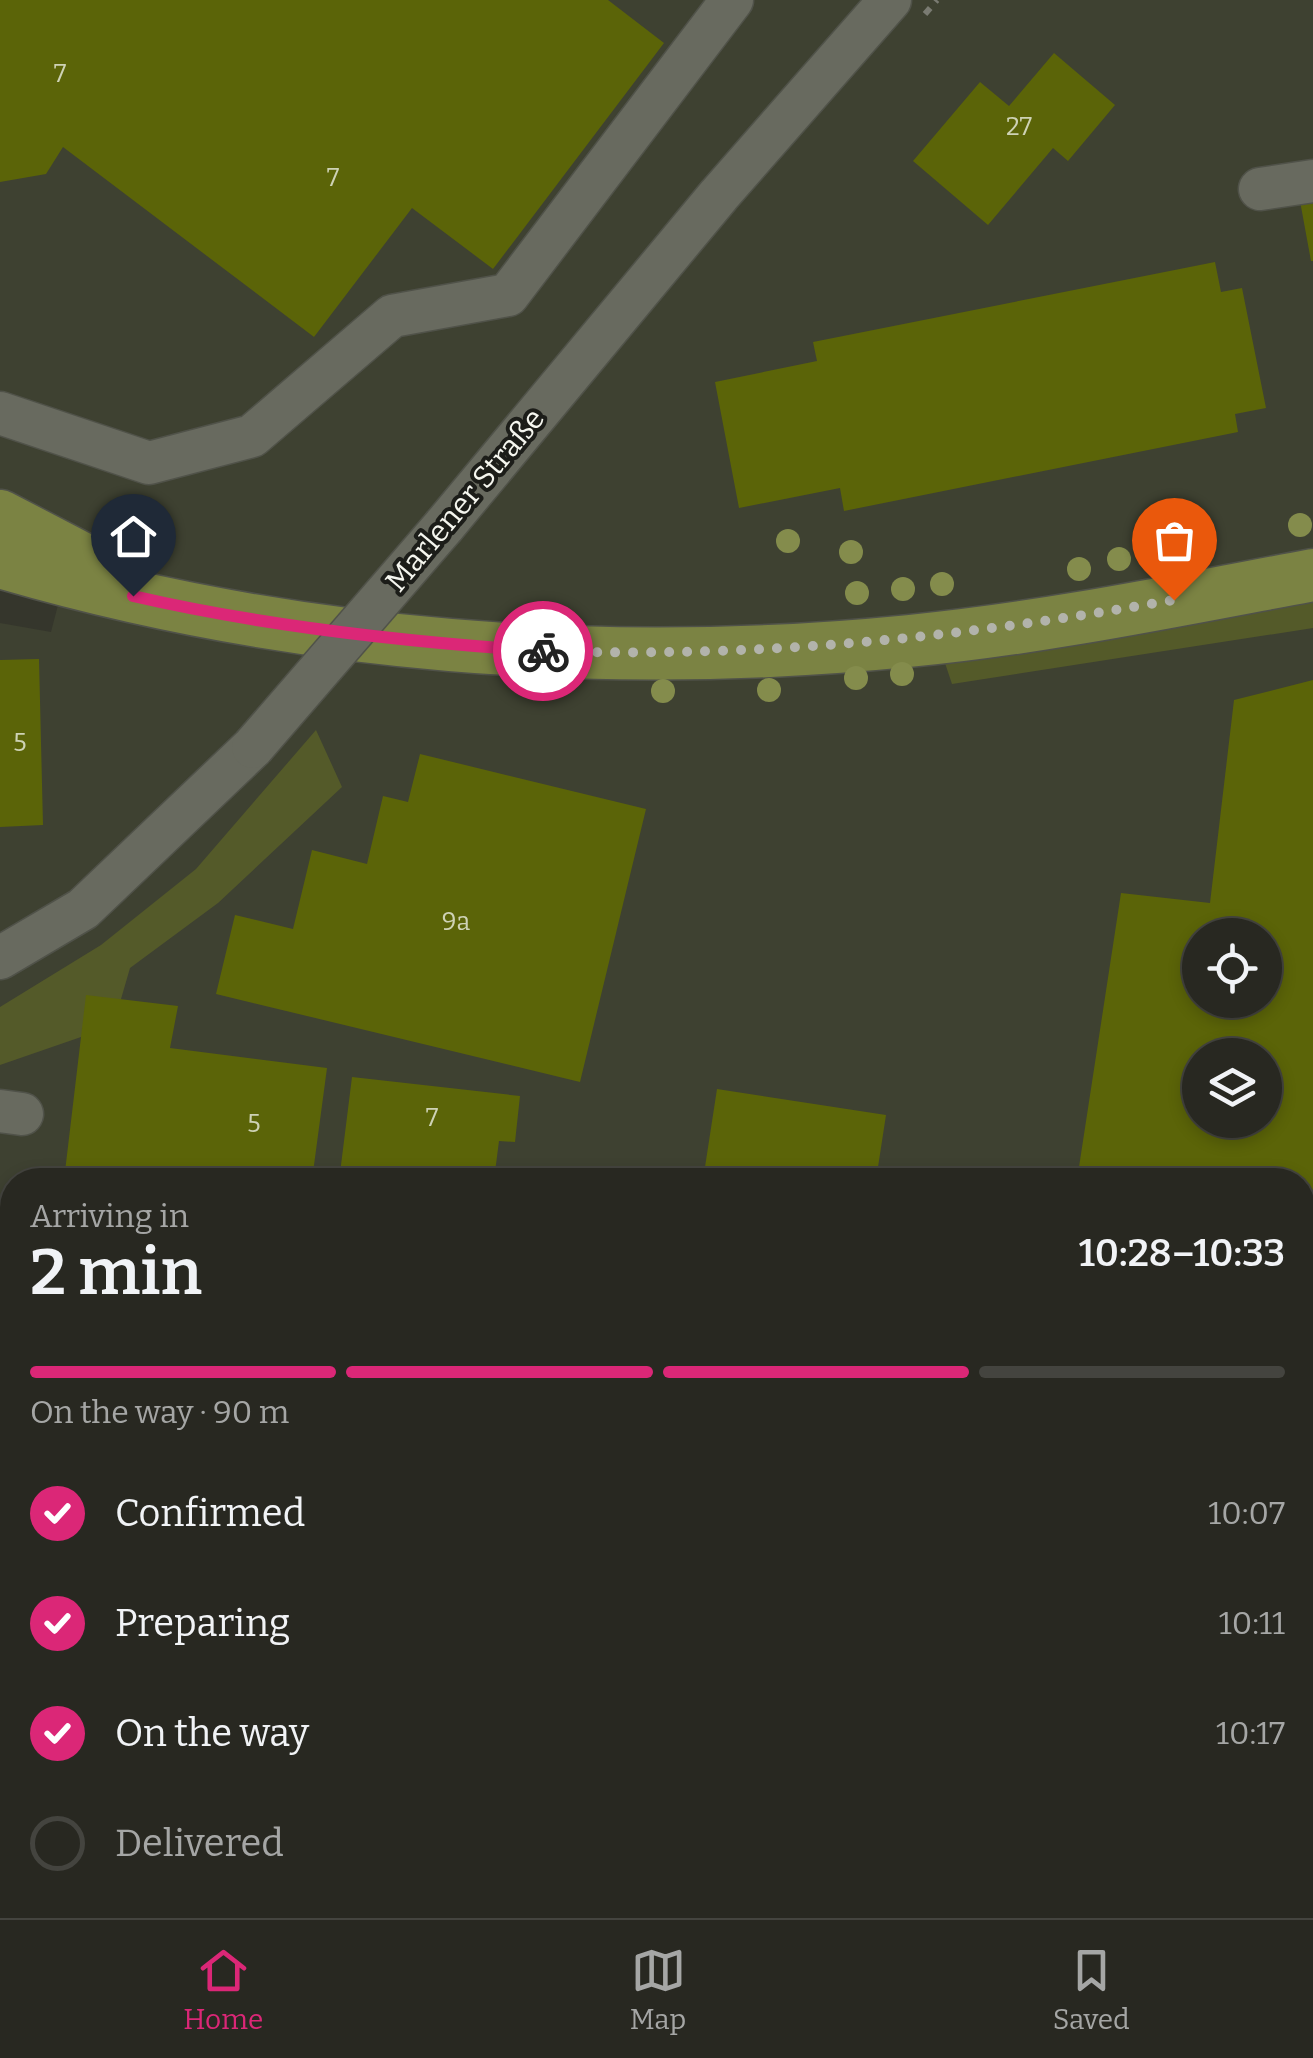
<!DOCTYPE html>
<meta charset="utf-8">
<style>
body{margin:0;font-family:Bitter,serif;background:#34342e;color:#f1f3f6;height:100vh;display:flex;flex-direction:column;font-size:38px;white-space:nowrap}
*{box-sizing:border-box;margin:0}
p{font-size:32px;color:#a5a6a5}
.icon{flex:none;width:55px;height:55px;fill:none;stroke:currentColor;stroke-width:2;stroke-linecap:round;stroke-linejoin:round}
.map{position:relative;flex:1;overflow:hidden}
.drawer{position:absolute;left:0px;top:1168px;width:1315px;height:752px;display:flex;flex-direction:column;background:#282821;border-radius:40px 40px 0 0;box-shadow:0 5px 15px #0003,0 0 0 2px #44443f}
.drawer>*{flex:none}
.tools{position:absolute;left:1182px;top:918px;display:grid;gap:20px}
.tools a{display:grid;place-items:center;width:100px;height:100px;border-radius:50%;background:#282821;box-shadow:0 5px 15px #0003,0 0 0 2px #44443f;font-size:50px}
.pin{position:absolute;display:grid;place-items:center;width:85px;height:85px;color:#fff;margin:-102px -42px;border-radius:50% 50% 50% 0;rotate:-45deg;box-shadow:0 0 10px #0007}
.pin .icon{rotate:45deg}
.courier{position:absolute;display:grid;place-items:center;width:100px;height:100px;margin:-50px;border:8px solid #db2777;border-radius:50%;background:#fff;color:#222;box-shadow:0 2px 12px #0007}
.head em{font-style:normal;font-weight:600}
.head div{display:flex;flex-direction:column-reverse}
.head{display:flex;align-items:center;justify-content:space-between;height:170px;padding:0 30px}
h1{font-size:65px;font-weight:600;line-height:75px}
.bar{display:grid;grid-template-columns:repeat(4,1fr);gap:15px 10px;align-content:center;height:120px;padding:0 30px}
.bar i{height:12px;border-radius:8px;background:#44443f}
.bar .selected{background:#db2777}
.bar p{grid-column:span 4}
ol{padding:0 30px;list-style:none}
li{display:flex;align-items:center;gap:30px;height:110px}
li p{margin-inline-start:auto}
li .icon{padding:10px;border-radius:50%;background:#db2777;color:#fff;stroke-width:4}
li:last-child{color:#a5a6a5}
li i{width:55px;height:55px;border:5px solid #44443f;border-radius:50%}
.menu{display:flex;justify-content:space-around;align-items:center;height:140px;border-top:2px solid #44443f;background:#282821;font-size:28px;color:#a5a6a5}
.menu a{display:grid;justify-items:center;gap:5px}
.menu .selected{color:#db2777}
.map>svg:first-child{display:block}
</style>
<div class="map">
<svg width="1313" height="1918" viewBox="0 0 1313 1918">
<rect width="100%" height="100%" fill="#35362c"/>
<path fill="#3e4131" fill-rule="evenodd" d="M 0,0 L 1313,0 L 1313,1918 L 331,1918 L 285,1908 L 1302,1908 L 1302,1180 L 12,1180 L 12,1844 L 0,1841 L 0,623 L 51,632 L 78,528 L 0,495 ZM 1200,935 L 1265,935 L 1265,1000 L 1200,1000 ZM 1200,1055 L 1265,1055 L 1265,1120 L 1200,1120 Z"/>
<path fill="#545a29" d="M 1313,601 L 1313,628 L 952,684 L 943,657 Z
M 316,730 L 342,787 L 218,903 L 130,968 L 121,999 L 81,1037 L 0,1065 L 0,1007 L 101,945 L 196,869 Z
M 0,1841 L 12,1844 L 12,1908 L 285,1908 L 331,1918 L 0,1918 Z"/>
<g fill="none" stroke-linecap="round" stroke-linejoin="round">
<path stroke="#252900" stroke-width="10" d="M 0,1881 L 12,1884
M 121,1908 L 168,1918"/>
</g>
<path fill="#5b6408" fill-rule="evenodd" d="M 0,0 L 608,0 L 664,43 L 493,269 L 412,208 L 314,337 L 63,147 L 46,174 L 0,182 Z
M 1054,53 L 1115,105 L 1068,161 L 1053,148 L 988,225 L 913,161 L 980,82 L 1009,106 Z
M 1313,198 L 1313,261 L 1311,261 L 1300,201 Z
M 1215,262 L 1221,292 L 1242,288 L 1266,408 L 1235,414 L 1238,432 L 844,511 L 840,488 L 739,508 L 715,382 L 817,361 L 813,342 Z
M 39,659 L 43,825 L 0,827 L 0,660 Z
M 1313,680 L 1313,1645 L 1302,1644 L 1302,1180 L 1077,1180 L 1121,893 L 1210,903 L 1234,700 ZM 1200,935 L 1265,935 L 1265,1000 L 1200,1000 ZM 1200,1055 L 1265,1055 L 1265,1120 L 1200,1120 Z
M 420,754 L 646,809 L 580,1082 L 216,994 L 235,915 L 293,929 L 312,850 L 367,864 L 383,796 L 408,802 Z
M 86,995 L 178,1006 L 170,1048 L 327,1068 L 312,1180 L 64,1180 Z
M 352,1077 L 520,1096 L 515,1142 L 499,1141 L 494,1180 L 404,1180 L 340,1173 Z
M 717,1089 L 886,1115 L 876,1180 L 703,1180 Z
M 10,1679 L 12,1679 L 12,1821 L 0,1818 L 0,1755 Z
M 1302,1797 L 1313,1799 L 1313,1824 L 1304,1861 Z
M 547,1908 L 1076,1908 L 1074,1918 L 545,1918 Z
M 1120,1908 L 1198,1908 L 1196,1918 L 1117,1918 Z
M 1245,1908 L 1292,1908 L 1290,1918 L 1242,1918 Z"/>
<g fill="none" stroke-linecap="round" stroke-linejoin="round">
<defs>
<path id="minor" d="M 1260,189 L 1313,181
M 0,413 L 149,463 L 252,436 L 392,316 L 508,295 L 732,0
M 444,526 L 719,195 L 890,0
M 0,958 L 83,909 L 253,747
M 0,1111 L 22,1114
M 0,1497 L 12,1498
M 0,1551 L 12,1553
M 0,1673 L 12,1590
M 1302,1731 L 1313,1734"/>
<path id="major" d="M 0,516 L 98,567
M 0,562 C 292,648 606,671 909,641 C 1044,628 1179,600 1313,575"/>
</defs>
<use href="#minor" stroke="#505249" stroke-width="45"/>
<use href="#major" stroke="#505249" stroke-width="55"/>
<path stroke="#7a7b72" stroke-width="6" stroke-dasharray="8 8" stroke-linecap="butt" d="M 925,14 L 937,0
M 1215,1918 L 1217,1908"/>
<use href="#minor" stroke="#686a5f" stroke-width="42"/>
<use href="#major" stroke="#7b8343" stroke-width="52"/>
<defs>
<path id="minor-bridge" d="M 253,747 L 444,526"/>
</defs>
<use href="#minor-bridge" stroke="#505249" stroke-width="45" stroke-linecap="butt"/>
<use href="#minor-bridge" stroke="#686a5f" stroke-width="42"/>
</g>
<g fill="#848c4c">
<circle cx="1300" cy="525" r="12"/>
<circle cx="788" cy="541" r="12"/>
<circle cx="1160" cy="551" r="12"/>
<circle cx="851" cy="552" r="12"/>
<circle cx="1119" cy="559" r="12"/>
<circle cx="1079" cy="569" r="12"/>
<circle cx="942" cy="584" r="12"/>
<circle cx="903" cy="589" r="12"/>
<circle cx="857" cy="593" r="12"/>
<circle cx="902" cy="674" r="12"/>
<circle cx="856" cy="678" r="12"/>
<circle cx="769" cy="690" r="12"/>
<circle cx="663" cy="691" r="12"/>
</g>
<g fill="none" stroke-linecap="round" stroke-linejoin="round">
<path stroke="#b2b3ab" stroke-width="10" stroke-dasharray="0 18" d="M 543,651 C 762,658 958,638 1174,600"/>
<path stroke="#db2777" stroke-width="12" d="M 133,596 C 267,627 406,642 543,651"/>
</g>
<g text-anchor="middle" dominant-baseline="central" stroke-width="8" stroke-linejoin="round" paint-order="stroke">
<g font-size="25" fill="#ced2b5">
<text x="60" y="74">7</text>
<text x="1019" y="127">27</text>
<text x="333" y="178">7</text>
<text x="20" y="743">5</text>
<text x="456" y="922">9a</text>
<text x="432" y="1118">7</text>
<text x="254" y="1124">5</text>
</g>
<g font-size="30" fill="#f5f6ef" stroke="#1c1d19">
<text transform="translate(465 500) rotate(-50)">Marlener Straße</text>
</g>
</g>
</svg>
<div class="tools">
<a><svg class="icon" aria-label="locate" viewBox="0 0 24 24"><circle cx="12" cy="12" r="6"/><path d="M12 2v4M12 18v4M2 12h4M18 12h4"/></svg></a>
<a><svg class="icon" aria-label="layers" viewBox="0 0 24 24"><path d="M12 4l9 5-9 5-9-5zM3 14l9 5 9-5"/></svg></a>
</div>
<div class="pin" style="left:1174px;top:600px;background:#ea580c"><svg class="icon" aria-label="bag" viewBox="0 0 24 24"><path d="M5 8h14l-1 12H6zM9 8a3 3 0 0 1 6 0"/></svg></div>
<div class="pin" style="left:133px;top:596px;background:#1f2937"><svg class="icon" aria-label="home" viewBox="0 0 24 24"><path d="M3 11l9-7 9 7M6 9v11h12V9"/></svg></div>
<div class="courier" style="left:543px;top:651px"><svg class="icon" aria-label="bike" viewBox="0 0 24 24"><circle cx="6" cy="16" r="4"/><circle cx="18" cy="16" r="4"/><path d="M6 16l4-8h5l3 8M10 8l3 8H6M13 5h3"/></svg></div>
<section class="drawer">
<div class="head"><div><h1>2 min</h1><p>Arriving in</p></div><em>10:28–10:33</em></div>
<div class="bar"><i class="selected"></i><i class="selected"></i><i class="selected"></i><i></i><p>On the way · 90 m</p></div>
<ol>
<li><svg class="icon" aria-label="check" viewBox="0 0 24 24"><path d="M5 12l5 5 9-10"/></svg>Confirmed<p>10:07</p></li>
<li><svg class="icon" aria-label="check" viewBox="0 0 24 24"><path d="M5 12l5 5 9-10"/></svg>Preparing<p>10:11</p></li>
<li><svg class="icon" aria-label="check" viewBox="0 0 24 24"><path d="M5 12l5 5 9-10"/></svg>On the way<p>10:17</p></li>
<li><i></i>Delivered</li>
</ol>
</section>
</div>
<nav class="menu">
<a class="selected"><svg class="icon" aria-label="home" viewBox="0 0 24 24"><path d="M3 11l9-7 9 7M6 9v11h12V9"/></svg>Home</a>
<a><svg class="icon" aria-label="map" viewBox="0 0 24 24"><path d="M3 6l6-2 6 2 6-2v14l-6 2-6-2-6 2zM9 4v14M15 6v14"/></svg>Map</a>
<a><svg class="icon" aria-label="saved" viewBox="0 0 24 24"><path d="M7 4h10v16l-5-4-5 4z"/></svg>Saved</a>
</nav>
